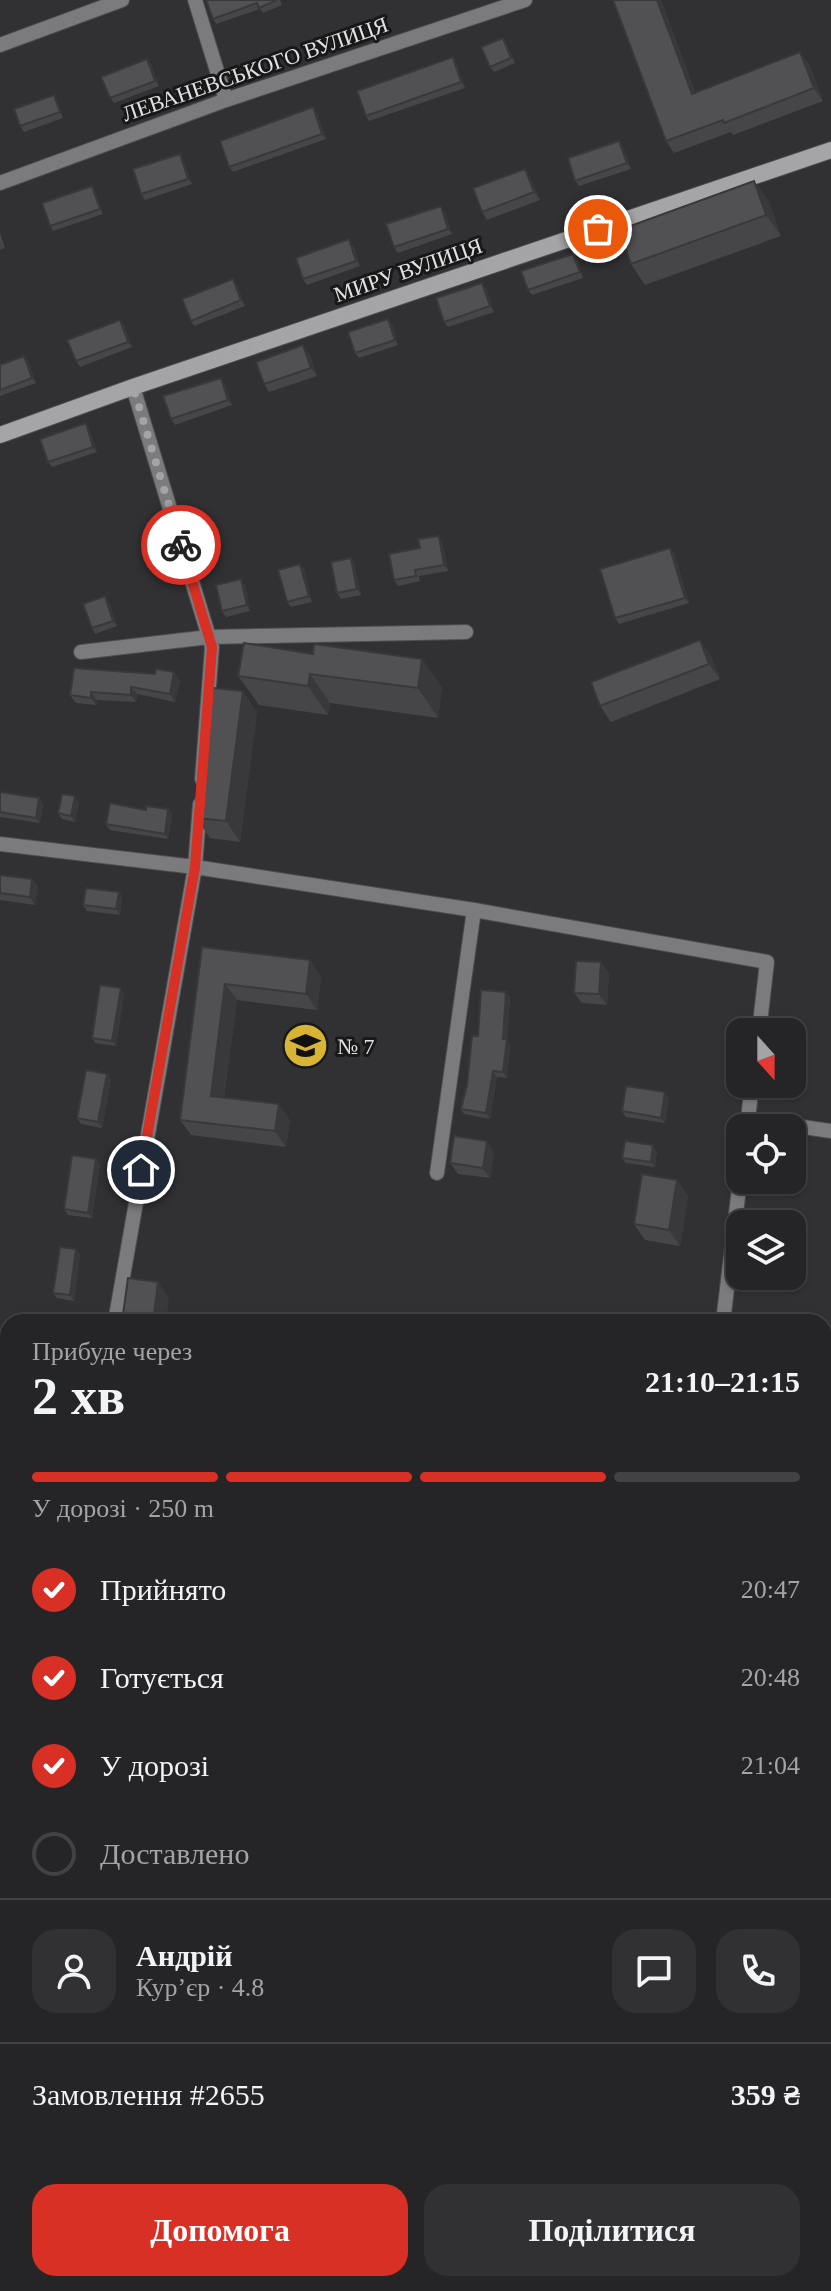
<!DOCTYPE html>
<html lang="uk">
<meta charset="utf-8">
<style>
body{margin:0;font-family:Georgia,serif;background:#313032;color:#f1f3f6;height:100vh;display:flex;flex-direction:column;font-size:30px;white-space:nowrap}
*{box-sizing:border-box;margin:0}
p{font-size:26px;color:#a3a4a7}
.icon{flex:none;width:44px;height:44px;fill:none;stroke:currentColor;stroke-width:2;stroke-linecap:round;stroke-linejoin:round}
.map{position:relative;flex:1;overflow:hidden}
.details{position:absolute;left:0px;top:1314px;width:832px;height:978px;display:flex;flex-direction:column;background:#252426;border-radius:24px 24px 0 0;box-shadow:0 2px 6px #0004,0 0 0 2px #424143}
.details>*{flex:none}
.needle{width:52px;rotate:159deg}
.controls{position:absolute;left:726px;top:1018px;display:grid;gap:16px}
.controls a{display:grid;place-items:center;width:80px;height:80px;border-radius:16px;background:#252426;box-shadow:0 2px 6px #0004,0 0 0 2px #424143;font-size:40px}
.pin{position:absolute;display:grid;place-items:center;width:68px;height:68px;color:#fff;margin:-34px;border:4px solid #fff;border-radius:50%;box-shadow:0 2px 8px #0007}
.courier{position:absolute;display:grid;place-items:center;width:80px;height:80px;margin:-40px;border:6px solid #d93025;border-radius:50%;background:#fff;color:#222;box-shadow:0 2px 10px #0007}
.headline em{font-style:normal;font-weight:700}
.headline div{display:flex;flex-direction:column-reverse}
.headline{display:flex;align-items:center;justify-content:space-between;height:136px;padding:0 32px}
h1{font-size:52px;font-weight:700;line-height:60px}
.bar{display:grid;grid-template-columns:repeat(4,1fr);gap:12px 8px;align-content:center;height:96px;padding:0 32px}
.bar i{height:10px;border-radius:6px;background:#424143}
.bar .active{background:#d93025}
.bar p{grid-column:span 4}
.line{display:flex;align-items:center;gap:20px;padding:0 32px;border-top:2px solid #424143}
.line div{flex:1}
.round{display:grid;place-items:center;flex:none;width:84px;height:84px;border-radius:24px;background:#313032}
ol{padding:0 32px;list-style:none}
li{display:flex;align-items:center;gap:24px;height:88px}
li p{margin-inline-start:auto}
li .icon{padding:8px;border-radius:50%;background:#d93025;color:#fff;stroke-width:4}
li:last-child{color:#a3a4a7}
li i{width:44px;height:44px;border:4px solid #424143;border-radius:50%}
.primary-button{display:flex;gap:16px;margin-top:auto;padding:16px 32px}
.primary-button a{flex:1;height:92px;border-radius:24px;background:#d93025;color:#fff;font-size:32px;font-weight:700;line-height:92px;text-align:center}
.primary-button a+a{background:#313032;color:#f1f3f6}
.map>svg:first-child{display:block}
</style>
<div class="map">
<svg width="831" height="2291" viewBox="0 0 831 2291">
<rect width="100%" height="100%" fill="#313033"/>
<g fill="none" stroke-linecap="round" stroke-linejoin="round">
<defs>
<path id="street" d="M 195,0 L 226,100
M 0,45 L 122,0
M 0,183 L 226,100 L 525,0
M 133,387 L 212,647 L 202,779
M 81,652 L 209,637 L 466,632
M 0,844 L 195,867 L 200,804
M 748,1119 L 831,1131
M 747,1128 L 752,1084
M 437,1173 L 474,910
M 115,1322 L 195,867 L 474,910 L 767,962 L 759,1032
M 723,1322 L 740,1180
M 0,1510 L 8,1511
M 0,2093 L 8,2035
M 604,2291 L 604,2284"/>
<path id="secondary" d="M 0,435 L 133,387 L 831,150"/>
</defs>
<use href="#street" stroke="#4d4c4f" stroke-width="16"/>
<use href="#secondary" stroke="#4d4c4f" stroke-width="18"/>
<use href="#street" stroke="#7b7a7c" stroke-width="14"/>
<use href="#secondary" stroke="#a5a4a7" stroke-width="16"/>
</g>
<path fill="#464547" d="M 206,0 L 280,0 L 282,5 L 263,13 L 260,9 L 216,24 L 213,19 Z
M 661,0 L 695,92 L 809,64 L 823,101 L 733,135 L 731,132 L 674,153 L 666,141 Z
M 506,43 L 515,63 L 494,72 L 490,67 Z
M 147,59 L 151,64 L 159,86 L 114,103 L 110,98 Z
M 456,63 L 465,88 L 369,121 L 366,116 Z
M 54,95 L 57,100 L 63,118 L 24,132 L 20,126 Z
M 313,107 L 317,113 L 326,139 L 233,172 L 229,167 Z
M 623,147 L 631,169 L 579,186 L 575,181 Z
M 180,154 L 183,159 L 192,184 L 145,200 L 141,194 Z
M 525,169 L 530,177 L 540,200 L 487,220 L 482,212 Z
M 754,181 L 769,202 L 781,236 L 645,285 L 631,264 Z
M 95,191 L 103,214 L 53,231 L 50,226 Z
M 441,206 L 444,211 L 452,234 L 398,253 L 394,247 Z
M 0,233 L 5,248 L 0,250 Z
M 353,245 L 360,266 L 307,285 L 303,279 Z
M 573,254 L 577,259 L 583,278 L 532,295 L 528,290 Z
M 233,279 L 237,285 L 245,306 L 194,326 L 191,321 Z
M 486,288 L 494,312 L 448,327 L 444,322 Z
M 392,324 L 398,345 L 359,358 L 355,353 Z
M 124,325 L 132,347 L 80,367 L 76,361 Z
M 309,353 L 317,376 L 269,392 L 264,384 Z
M 24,356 L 28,361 L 36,383 L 0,396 L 0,365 Z
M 221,378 L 224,383 L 232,405 L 175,425 L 171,419 Z
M 86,423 L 89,429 L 97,452 L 52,467 L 48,462 Z
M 442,541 L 448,571 L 419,576 L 420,581 L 398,586 L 394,580 L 420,548 Z
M 670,548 L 674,553 L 689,603 L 619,624 L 615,618 Z
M 351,558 L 354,563 L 361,595 L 341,599 L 337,593 Z
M 300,564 L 304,569 L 312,602 L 291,607 L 287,602 Z
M 245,585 L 250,611 L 226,617 L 222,611 Z
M 109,602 L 117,626 L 95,634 L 92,628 Z
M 313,654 L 422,659 L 442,688 L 438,718 L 330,703 L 328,715 L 259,705 L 238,676 Z
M 711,656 L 720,679 L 611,722 L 600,706 Z
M 180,680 L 175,702 L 137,694 L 136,702 L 97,700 L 96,705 L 76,703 L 70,695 Z
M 257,712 L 240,842 L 210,838 L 196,818 Z
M 0,792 L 39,798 L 43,804 L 40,823 L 0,817 Z
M 79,802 L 75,822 L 62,819 L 58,813 Z
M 168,809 L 172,814 L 168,839 L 110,830 L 106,824 L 146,810 Z
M 0,875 L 32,879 L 38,886 L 35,905 L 0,900 Z
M 119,892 L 122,897 L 120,915 L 87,911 L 83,905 Z
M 202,947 L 310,960 L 321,976 L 317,1010 L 237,1000 L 224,1098 L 290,1120 L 286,1147 L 191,1135 L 180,1120 Z
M 609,973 L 607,1005 L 582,1003 L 574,993 Z
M 124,994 L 116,1046 L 95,1043 L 92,1038 Z
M 510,997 L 507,1040 L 510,1045 L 507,1078 L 497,1077 L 490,1119 L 464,1114 L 461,1109 Z
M 111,1079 L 102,1128 L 81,1124 L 77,1118 Z
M 669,1098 L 665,1123 L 626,1117 L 622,1111 Z
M 657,1151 L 655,1167 L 626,1163 L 622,1158 Z
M 494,1152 L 490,1178 L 458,1174 L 450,1163 Z
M 96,1159 L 100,1164 L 92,1218 L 68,1215 L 64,1209 Z
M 677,1180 L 688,1196 L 680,1246 L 645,1240 L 634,1224 Z
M 76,1249 L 80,1255 L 74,1301 L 57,1298 L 53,1293 Z
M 0,1563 L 8,1564 L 8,1588 L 0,1587 Z
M 0,1673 L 8,1674 L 8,1719 L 0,1718 Z
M 0,1744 L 8,1745 L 8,1806 L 0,1805 Z"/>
<path fill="#39383a" d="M 657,0 L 661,0 L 700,106 L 692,94 Z
M 800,52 L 809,64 L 823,101 L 814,88 Z
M 453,57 L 456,63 L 465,88 L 461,82 Z
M 147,59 L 151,64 L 159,86 L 155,81 Z
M 54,95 L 57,100 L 63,118 L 60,112 Z
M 313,107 L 317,113 L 326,139 L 322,134 Z
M 619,141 L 623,147 L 631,169 L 627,163 Z
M 180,154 L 183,159 L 192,184 L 188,179 Z
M 525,169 L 530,177 L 540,200 L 534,192 Z
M 754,181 L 769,202 L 781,236 L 766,215 Z
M 92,186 L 95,191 L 103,214 L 100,209 Z
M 441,206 L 444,211 L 452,234 L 448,229 Z
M 349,239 L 353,245 L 360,266 L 356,261 Z
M 573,254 L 577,259 L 583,278 L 580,272 Z
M 233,279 L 237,285 L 245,306 L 241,300 Z
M 482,283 L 486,288 L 494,312 L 490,306 Z
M 388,319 L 392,324 L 398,345 L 395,340 Z
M 120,320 L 124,325 L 132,347 L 128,342 Z
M 303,345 L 309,353 L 317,376 L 311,368 Z
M 24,356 L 28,361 L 36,383 L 32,378 Z
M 221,378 L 224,383 L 232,405 L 228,400 Z
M 86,423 L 89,429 L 97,452 L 93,447 Z
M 439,536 L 442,541 L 448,571 L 444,565 Z
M 670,548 L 674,553 L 689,603 L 685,598 Z
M 351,558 L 354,563 L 361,595 L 357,589 Z
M 300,564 L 304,569 L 312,602 L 309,596 Z
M 241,579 L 245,585 L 250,611 L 247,605 Z
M 105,596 L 109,602 L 117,626 L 113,621 Z
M 700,640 L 711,656 L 720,679 L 709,664 Z
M 422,659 L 442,688 L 438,718 L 418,688 Z
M 174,672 L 180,680 L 175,702 L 170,694 Z
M 310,674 L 330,703 L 328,715 L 308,686 Z
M 131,687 L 137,694 L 136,702 L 131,695 Z
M 243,691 L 257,712 L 240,842 L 226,821 Z
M 91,692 L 97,700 L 96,705 L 91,698 Z
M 75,796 L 79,802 L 75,822 L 71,816 Z
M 39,798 L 43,804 L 40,823 L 36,818 Z
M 168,809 L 172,814 L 168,839 L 165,834 Z
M 32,879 L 38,886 L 35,905 L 30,897 Z
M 119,892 L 122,897 L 120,915 L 116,909 Z
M 310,960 L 321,976 L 317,1010 L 306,994 Z
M 601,962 L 609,973 L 607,1005 L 599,994 Z
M 225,984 L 237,1000 L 222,1112 L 211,1096 Z
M 121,988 L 124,994 L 116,1046 L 112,1041 Z
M 506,992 L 510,997 L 507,1040 L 510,1045 L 507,1078 L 503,1072 Z
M 493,1071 L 497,1077 L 490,1119 L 486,1113 Z
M 107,1074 L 111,1079 L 102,1128 L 98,1122 Z
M 665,1092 L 669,1098 L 665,1123 L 661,1118 Z
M 279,1104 L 290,1120 L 286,1147 L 275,1131 Z
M 487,1141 L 494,1152 L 490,1178 L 483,1168 Z
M 653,1145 L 657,1151 L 655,1167 L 651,1162 Z
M 96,1159 L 100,1164 L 92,1218 L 88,1213 Z
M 677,1180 L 688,1196 L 680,1246 L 669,1230 Z
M 76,1249 L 80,1255 L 74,1301 L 70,1295 Z
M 158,1282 L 169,1298 L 166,1322 L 153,1322 Z
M 8,1770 L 8,1805 L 5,1800 Z
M 203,2284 L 211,2284 L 211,2291 L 202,2291 Z
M 345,2284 L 354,2284 L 353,2291 L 345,2291 Z
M 522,2284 L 531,2284 L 530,2291 L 522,2291 Z
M 726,2284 L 734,2284 L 734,2291 L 725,2291 Z"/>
<path fill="#515053" stroke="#39383a" stroke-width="2" d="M 206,0 L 277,0 L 259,8 L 257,3 L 213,19 Z
M 613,0 L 657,0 L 692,94 L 800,52 L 814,88 L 724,123 L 723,120 L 666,141 Z
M 503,38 L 511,58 L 490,67 L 481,47 Z
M 453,57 L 461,82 L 366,116 L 357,91 Z
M 147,59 L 155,81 L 110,98 L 101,77 Z
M 54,95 L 60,112 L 20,126 L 14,109 Z
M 313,107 L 322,134 L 229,167 L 220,141 Z
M 619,141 L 627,163 L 575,181 L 568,158 Z
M 180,154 L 188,179 L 141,194 L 133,169 Z
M 525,169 L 534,192 L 482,212 L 473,188 Z
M 754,181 L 766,215 L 631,264 L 619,230 Z
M 92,186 L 100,209 L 50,226 L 42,203 Z
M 441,206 L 448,229 L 394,247 L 386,224 Z
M 349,239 L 356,261 L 303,279 L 296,258 Z
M 573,254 L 580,272 L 528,290 L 521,271 Z
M 233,279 L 241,300 L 191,321 L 182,299 Z
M 482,283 L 490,306 L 444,322 L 436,298 Z
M 388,319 L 395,340 L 355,353 L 348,332 Z
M 120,320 L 128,342 L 76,361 L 67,340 Z
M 303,345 L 311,368 L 264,384 L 256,362 Z
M 24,356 L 32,378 L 0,390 L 0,365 Z
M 221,378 L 228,400 L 171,419 L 163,396 Z
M 86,423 L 93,447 L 48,462 L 40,439 Z
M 439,536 L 444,565 L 415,570 L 416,576 L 394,580 L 389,554 L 420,548 L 418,539 Z
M 670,548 L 685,598 L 615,618 L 600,569 Z
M 351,558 L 357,589 L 337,593 L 331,562 Z
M 300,564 L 309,596 L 287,602 L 278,570 Z
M 241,579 L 247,605 L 222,611 L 216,585 Z
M 105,596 L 113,621 L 92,628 L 83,604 Z
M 700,640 L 709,664 L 600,706 L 591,682 Z
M 244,643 L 313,654 L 314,644 L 422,659 L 418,688 L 310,674 L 308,686 L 238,676 Z
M 74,668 L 155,674 L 156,669 L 174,672 L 170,694 L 131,687 L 131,695 L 91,692 L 91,698 L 70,695 Z
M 213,688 L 243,691 L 226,821 L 196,818 Z
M 0,792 L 39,798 L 36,818 L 0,812 Z
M 62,794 L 75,796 L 71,816 L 58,813 Z
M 110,803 L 146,810 L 146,806 L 168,809 L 165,834 L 106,824 Z
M 0,875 L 32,879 L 30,897 L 0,893 Z
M 86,888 L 119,892 L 116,909 L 83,905 Z
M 202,947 L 310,960 L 306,994 L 225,984 L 211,1096 L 279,1104 L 275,1131 L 180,1120 Z
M 576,961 L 601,962 L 599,994 L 574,993 Z
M 100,985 L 121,988 L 112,1041 L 92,1038 Z
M 481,990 L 506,992 L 503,1039 L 507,1039 L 503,1072 L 493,1071 L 486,1113 L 461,1109 L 467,1085 L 472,1036 L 478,1036 Z
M 86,1070 L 107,1074 L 98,1122 L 77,1118 Z
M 626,1086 L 665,1092 L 661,1118 L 622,1111 Z
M 454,1136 L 487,1141 L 483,1168 L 450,1163 Z
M 625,1141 L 653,1145 L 651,1162 L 622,1158 Z
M 72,1155 L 96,1159 L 88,1213 L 64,1209 Z
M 642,1174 L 677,1180 L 669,1230 L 634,1224 Z
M 60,1247 L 76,1249 L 70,1295 L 53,1293 Z
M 128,1278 L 158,1282 L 153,1322 L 122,1322 Z
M 4,1453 L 8,1453 L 8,1471 L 2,1470 Z
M 0,1563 L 8,1564 L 8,1583 L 0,1582 Z
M 0,1673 L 8,1674 L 8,1714 L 0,1713 Z
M 0,1744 L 8,1745 L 8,1770 L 5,1800 L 0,1800 Z
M 8,2205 L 8,2242 L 4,2241 Z
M 0,2279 L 8,2280 L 8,2284 L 28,2284 L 27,2291 L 0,2291 Z
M 171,2284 L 203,2284 L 202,2291 L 170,2291 Z
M 315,2284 L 345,2284 L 345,2291 L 314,2291 Z
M 488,2284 L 522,2284 L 522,2291 L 487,2291 Z
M 656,2284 L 726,2284 L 725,2291 L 655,2291 Z"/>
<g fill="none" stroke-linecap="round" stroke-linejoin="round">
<path stroke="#a4a3a6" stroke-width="8" stroke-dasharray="0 14.4" d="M 181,545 L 133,387 L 598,229"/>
<path stroke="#d93025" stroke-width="10" d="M 141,1170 L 195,867 L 212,647 L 181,545"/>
</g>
<defs>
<symbol id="school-disc" viewBox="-11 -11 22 22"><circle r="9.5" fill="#d8b434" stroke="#181819"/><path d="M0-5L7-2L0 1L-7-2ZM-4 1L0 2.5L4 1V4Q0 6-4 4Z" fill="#111"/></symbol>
</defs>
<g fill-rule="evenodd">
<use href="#school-disc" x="280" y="1020" width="51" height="51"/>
</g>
<g text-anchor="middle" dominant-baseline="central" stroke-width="6" stroke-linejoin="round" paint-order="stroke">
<g font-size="22" fill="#e2e1e4" stroke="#181819">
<text transform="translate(255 69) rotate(-19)">ЛЕВАНЕВСЬКОГО ВУЛИЦЯ</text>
<text transform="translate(408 270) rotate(-19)">МИРУ ВУЛИЦЯ</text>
</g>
<g font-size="22" fill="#e2e1e4" stroke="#181819" text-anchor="start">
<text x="337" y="1046">№ 7</text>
</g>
</g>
</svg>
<div class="controls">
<a><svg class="needle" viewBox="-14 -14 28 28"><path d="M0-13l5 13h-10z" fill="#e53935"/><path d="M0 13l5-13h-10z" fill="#a3a4a7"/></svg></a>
<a><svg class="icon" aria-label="locate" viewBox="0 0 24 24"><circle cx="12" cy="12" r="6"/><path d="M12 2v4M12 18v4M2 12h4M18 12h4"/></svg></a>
<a><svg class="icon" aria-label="layers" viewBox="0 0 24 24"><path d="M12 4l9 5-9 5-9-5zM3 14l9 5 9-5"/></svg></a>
</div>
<div class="pin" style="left:598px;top:229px;background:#ea580c"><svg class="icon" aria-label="bag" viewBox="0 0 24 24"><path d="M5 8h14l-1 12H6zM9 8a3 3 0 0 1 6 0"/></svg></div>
<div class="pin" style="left:141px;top:1170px;background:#1f2937"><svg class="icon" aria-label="home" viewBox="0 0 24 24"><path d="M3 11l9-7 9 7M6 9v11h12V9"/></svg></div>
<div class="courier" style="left:181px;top:545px"><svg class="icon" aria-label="bike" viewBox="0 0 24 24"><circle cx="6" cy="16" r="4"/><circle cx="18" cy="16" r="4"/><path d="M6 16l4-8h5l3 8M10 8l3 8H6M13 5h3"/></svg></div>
<section class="details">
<div class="headline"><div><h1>2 хв</h1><p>Прибуде через</p></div><em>21:10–21:15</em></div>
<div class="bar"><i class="active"></i><i class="active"></i><i class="active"></i><i></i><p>У дорозі · 250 m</p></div>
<ol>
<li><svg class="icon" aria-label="check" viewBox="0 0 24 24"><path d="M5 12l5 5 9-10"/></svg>Прийнято<p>20:47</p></li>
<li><svg class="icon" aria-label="check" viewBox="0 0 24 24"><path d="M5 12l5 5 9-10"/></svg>Готується<p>20:48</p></li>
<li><svg class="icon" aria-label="check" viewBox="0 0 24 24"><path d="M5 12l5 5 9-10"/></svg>У дорозі<p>21:04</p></li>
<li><i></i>Доставлено</li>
</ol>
<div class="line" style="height:144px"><a class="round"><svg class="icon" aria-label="person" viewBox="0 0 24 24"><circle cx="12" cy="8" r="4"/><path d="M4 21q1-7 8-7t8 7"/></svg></a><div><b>Андрій</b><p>Кур’єр · 4.8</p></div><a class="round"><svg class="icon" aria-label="chat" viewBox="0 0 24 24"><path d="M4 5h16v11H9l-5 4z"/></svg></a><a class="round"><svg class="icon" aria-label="phone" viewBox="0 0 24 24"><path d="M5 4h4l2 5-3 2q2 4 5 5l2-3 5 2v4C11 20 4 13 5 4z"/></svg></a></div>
<div class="line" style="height:104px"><div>Замовлення #2655</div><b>359 ₴</b></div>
<div class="primary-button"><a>Допомога</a><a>Поділитися</a></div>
</section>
</div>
